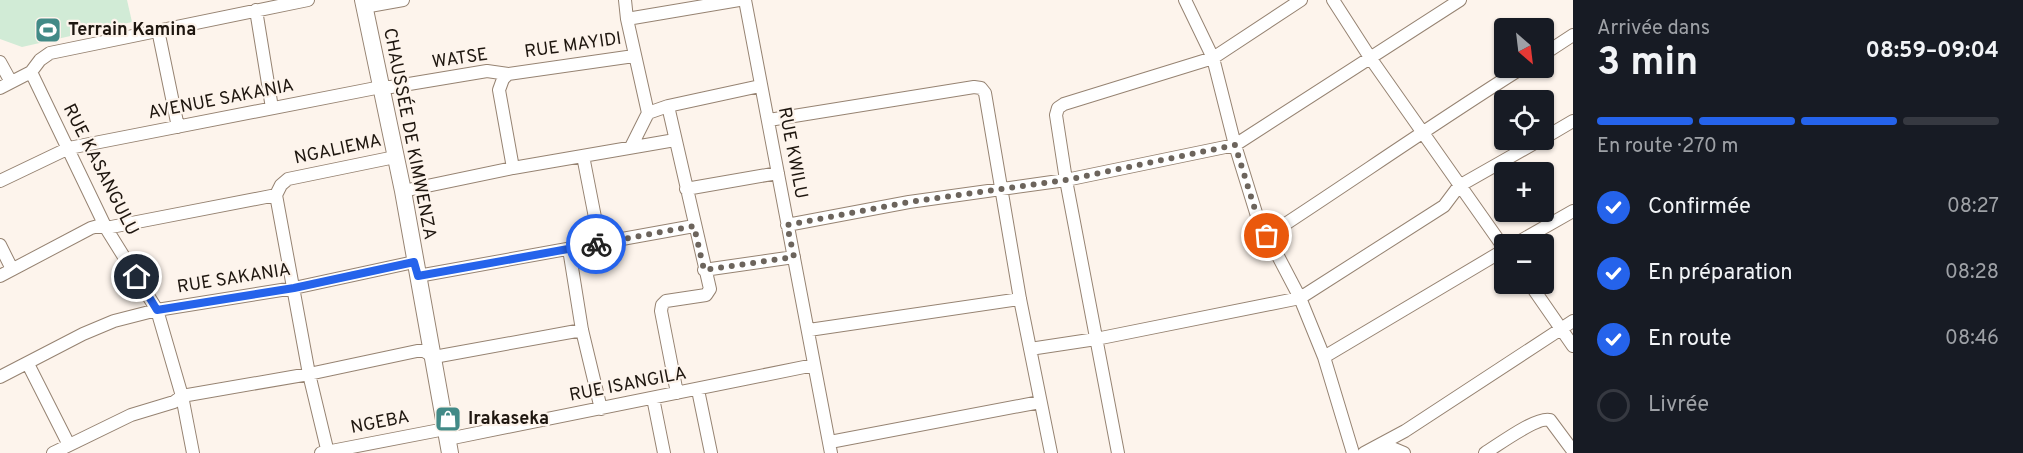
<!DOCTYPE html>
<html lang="fr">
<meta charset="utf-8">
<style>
body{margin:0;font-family:Overpass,sans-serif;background:#242831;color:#f1f3f6;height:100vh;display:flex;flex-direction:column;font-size:22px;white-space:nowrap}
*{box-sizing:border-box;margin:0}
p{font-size:20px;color:#9ea1a6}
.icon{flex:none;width:33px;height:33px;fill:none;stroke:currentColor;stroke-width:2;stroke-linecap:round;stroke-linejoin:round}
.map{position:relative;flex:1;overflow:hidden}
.side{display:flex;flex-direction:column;background:#171b24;width:450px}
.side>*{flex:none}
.needle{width:39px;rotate:152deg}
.tools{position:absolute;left:1494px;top:18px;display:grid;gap:12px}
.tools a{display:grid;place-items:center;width:60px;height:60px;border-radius:6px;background:#171b24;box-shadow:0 2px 4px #0004;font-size:30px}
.pin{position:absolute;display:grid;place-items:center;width:51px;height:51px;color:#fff;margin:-26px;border:3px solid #fff;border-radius:50%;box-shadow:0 2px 6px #0007}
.courier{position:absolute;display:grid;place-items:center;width:60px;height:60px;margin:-30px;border:4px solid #2563eb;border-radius:50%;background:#fff;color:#222;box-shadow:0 2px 8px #0007}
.overview em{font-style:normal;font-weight:700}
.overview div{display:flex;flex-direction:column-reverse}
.overview{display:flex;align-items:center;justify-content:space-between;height:102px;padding:0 24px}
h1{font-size:39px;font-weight:700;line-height:45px}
.bar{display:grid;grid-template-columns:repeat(4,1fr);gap:9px 6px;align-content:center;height:72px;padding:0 24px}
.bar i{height:8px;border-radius:4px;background:#363941}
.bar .on{background:#2563eb}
.bar p{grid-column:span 4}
ol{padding:0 24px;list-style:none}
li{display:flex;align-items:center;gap:18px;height:66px}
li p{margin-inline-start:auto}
li .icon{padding:6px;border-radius:50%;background:#2563eb;color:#fff;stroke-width:4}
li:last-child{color:#9ea1a6}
li i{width:33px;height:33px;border:3px solid #363941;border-radius:50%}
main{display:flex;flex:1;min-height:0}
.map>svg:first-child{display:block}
</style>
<main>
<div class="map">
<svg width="1573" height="453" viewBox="0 0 1573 453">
<rect width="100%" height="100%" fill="#fdf4ec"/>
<path fill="#d1ebd6" d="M 0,0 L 127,0 L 132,22 L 22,47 L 0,39 Z"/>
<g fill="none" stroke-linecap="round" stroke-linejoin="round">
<defs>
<path id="street" d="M 625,0 L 627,19 L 648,113 L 631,147
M 745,0 L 831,453
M 1185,0 L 1213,58 L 1235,145 L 1257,216 L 1300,298 L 1324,357 L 1353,453
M 1333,0 L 1371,59 L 1504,248
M 364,7 L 403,0
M 256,10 L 272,108
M 627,19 L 739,0
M 158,30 L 178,127
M 1544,54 L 1573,35
M 0,62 L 11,82
M 31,72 L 106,228 L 157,310 L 182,396 L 193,453
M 0,88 L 31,72 L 40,60 L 50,53 L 308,0
M 668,106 L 710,289 L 706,295 L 666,301 L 662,305 L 661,311 L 677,393
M 648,113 L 668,106 L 760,86
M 769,120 L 974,87 L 981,88 L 985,93 L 1020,299 L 1051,453
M 1544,138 L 1573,121
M 583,156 L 600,243
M 513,168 L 499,90 L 503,79 L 508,74 L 634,56
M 0,181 L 69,148 L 381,87 L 391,87 L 487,71 L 508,74
M 686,189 L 778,173
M 403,191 L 513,168 L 675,140
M 787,225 L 909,202 L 1066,180 L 1235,145 L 1460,0
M 1267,236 C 1353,180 1436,122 1522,68
M 1515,244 L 1573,211
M 0,245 L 12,269
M 569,249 L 582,330 L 601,409
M 704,270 L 794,257
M 0,276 L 91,228 L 98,226 L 106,228 L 276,195
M 418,276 L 694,226
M 1530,284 L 1573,346
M 809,330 L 1020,299
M 1030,349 L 1096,339 L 1300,298 L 1444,206 L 1459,186 L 1540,140
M 1324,357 L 1504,250
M 28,364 L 69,445
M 0,377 L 83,334 L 114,321 L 157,310 L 294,288 L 414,262
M 698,390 L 711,453
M 653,398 L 664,453
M 448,439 L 814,365
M 830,442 L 1040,402
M 53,453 L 131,415 L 174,402 L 182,396 L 309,374 L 417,351 L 424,351 L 434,357 L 582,330
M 321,453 L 445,429
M 328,453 L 309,374 L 276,195 L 281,185 L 288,179 L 395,157
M 1118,453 L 1066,180 L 1056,115 L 1058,108 L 1064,104 L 1213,58 L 1301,0
M 1364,453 L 1405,431 L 1573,321
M 1375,453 L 1392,448 L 1404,453
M 1485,453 C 1498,445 1537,416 1550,420 L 1573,451"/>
<path id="secondary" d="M 363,0 L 403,191 L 450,453"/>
</defs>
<use href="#street" stroke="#968372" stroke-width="14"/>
<use href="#secondary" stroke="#968372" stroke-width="18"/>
<use href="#street" stroke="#fff" stroke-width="12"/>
<use href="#secondary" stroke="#fff" stroke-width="16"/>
</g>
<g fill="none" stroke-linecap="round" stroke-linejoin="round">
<path stroke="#6c645c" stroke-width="6" stroke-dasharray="0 10.8" d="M 596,244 L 694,226 L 704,270 L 794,257 L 787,225 L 909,202 L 1066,180 L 1235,145 L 1257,216 L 1267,236"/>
<path stroke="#2563eb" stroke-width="8" d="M 137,277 L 157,310 L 294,288 L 414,262 L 418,276 L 596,244"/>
</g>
<defs>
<symbol id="stadium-square" viewBox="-11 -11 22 22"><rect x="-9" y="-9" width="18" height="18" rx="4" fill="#428a87" stroke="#fdf4ec"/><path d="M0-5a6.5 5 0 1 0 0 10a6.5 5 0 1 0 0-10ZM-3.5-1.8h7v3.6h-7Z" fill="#fff"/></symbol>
<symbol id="shop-square" viewBox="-11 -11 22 22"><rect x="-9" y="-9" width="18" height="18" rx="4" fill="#428a87" stroke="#fdf4ec"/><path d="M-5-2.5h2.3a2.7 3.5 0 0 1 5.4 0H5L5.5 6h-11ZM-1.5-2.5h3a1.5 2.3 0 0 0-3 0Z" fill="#fff"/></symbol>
</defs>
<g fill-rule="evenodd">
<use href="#stadium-square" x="33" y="15" width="30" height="30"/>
<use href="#shop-square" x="433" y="404" width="30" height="30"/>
</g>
<g text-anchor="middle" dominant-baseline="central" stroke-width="4.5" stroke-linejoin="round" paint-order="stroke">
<g font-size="18" font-weight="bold" fill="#1e160f" stroke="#fdf4ec" text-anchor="start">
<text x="68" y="30">Terrain Kamina</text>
<text x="468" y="419">Irakaseka</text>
</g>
<g font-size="18" fill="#1e160f" stroke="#fdf4ec">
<text transform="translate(573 46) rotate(-8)">RUE MAYIDI</text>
<text transform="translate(460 59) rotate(-8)">WATSE</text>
<text transform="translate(221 100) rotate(-11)">AVENUE SAKANIA</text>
<text transform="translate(409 134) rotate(79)">CHAUSSÉE DE KIMWENZA</text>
<text transform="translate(338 150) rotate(-12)">NGALIEMA</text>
<text transform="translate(792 153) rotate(79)">RUE KWILU</text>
<text transform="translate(100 170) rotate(63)">RUE KASANGULU</text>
<text transform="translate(234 279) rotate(-9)">RUE SAKANIA</text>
<text transform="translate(628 385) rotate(-11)">RUE ISANGILA</text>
<text transform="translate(380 423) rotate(-11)">NGEBA</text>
</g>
</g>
</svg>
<div class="tools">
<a><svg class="needle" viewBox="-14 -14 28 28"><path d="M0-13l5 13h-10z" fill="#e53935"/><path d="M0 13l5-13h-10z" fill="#9ea1a6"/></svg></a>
<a><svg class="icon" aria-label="locate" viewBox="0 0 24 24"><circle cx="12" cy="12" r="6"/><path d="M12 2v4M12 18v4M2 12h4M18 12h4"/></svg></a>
<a>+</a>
<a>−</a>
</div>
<div class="pin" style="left:1267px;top:236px;background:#ea580c"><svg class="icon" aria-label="bag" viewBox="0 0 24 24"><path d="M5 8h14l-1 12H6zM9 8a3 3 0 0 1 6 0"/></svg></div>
<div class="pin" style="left:137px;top:277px;background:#1f2937"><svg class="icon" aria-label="home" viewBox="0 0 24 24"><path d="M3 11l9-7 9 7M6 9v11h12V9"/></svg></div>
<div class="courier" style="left:596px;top:244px"><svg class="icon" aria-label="bike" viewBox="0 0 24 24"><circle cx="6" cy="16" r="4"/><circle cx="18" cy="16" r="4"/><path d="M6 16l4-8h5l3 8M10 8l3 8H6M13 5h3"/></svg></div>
</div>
<section class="side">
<div class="overview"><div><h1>3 min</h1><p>Arrivée dans</p></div><em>08:59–09:04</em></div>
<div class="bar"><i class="on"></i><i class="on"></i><i class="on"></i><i></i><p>En route · 270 m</p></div>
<ol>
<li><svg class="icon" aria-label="check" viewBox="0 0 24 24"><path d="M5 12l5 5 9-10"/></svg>Confirmée<p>08:27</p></li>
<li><svg class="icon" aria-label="check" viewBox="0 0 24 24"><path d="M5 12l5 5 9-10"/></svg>En préparation<p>08:28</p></li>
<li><svg class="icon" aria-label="check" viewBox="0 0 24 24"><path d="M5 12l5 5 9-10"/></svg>En route<p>08:46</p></li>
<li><i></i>Livrée</li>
</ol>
</section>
</main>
